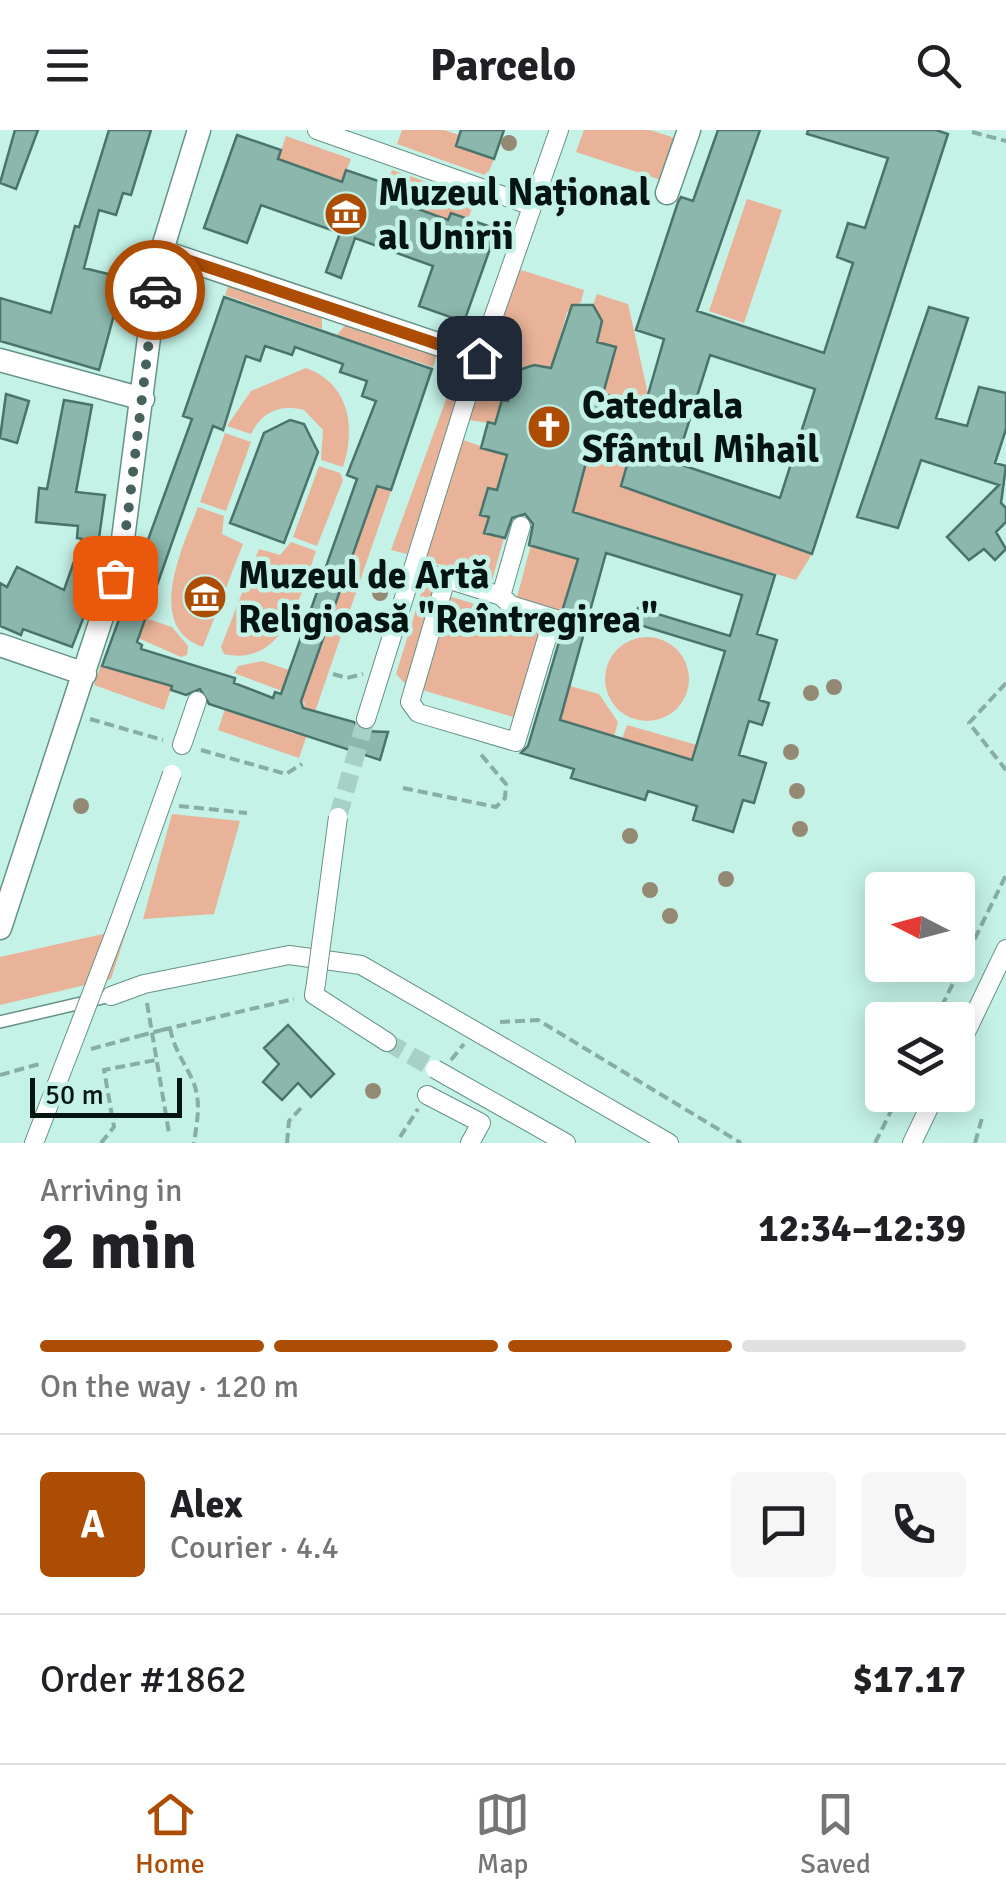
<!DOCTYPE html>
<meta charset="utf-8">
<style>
body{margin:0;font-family:Signika,sans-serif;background:#f6f6f6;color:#202124;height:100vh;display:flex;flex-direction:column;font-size:38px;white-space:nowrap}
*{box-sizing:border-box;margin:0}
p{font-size:32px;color:#757577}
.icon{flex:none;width:55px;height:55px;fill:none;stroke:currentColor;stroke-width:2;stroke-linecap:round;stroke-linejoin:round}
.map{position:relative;height:1013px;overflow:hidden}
.details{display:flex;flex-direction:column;background:#fff;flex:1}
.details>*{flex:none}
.needle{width:65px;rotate:276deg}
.fabs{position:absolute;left:865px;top:742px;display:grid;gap:20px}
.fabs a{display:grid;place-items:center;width:110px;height:110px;border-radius:10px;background:#fff;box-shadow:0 5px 25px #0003;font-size:50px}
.scale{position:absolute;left:30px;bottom:25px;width:152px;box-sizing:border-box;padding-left:10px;border:5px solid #041511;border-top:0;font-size:28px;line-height:35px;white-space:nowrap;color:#041511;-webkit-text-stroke:8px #c4f2e7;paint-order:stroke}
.pin{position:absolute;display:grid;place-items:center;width:85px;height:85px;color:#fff;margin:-42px;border-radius:20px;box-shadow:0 5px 15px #0006}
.courier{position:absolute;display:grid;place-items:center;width:100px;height:100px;margin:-50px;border:8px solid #ad4d03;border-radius:50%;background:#fff;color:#222;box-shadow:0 2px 12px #0007}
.summary em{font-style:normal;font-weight:700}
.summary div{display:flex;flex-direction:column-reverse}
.summary{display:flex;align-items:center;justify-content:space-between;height:170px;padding:0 40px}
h1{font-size:65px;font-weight:700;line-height:75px}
.bar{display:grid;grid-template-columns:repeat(4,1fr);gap:15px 10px;align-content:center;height:120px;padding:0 40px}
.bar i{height:12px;border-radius:8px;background:#e0e0e0}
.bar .current{background:#ad4d03}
.bar p{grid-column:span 4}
.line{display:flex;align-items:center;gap:25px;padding:0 40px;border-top:2px solid #e0e0e0}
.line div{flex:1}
.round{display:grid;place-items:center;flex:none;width:105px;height:105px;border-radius:10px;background:#f6f6f6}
header{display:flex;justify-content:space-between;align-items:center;height:130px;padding:0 40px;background:#fff;font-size:45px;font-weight:700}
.dock{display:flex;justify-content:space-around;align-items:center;height:140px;border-top:2px solid #e0e0e0;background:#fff;font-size:28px;color:#757577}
.dock a{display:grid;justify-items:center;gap:5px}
.dock .current{color:#ad4d03}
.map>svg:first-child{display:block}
</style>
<header><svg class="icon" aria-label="menu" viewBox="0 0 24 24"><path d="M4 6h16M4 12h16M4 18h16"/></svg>Parcelo<svg class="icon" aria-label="search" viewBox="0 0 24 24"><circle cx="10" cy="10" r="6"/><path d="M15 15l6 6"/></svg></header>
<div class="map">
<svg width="1006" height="1013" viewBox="0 0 1006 1013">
<rect width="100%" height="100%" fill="#c4f2e7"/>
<path fill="#e8b398" d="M 402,0 L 444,0 L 459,5 L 457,16 L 494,29 L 487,46 L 397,14 Z
M 584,0 L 650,0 L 675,8 L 661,50 L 576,22 Z
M 286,6 L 351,29 L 342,52 L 278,29 Z
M 392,40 L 476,69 L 468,89 L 448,90 L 382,66 Z
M 747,69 L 782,80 L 744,193 L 709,181 Z
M 518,139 L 584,160 L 581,172 L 567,182 L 548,249 L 534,235 L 528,238 L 508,271 L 502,270 L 495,294 L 469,290 Z
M 229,153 L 322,185 L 322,199 L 225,165 Z
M 597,164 L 628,174 L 648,264 L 621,356 L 812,424 L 796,450 L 591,387 L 562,481 L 517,467 L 531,415 L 569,395 L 588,325 L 584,259 L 587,249 L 606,254 L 616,218 L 597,212 L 602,191 L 593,175 Z
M 346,194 L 437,225 L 433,237 L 337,205 Z
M 306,238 C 350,254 356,298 343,337 L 321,330 L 323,300 L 304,280 C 279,274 262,282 251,304 L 227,296 L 251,261 Z
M 452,253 L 462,259 L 407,424 L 391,420 Z
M 225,303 L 251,312 L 226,381 L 200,372 Z
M 463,310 L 507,325 L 497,360 L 488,358 L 480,384 L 489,387 L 485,403 L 504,408 L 492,450 L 424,430 Z
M 319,336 L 340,343 L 343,350 L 317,416 L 293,407 Z
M 377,356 L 391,361 L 299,628 L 218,600 L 226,576 L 294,604 L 305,573 L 301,571 Z
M 198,377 L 224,386 L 222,404 L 243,414 L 203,517 C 143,497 184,414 198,377 Z
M 291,412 L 316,421 C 301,463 285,538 224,524 L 221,517 L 259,419 L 280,425 Z
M 430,456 L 436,462 L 408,557 L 396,544 L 423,457 Z
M 445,465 L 548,496 L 520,589 L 419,559 Z
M 145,488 L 172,497 L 188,516 L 187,525 L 181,527 L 138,508 Z
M605 549a42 42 0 1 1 84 0a42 42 0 1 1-84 0Z
M 262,531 L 289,540 L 282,561 L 234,543 L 238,536 Z
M 101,535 L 172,556 L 164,580 L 94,555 Z
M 570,556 L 599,564 L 618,592 L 614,607 L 560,590 Z
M 627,595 L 697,615 L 692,630 L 622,609 Z
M 172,684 L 240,691 L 214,784 L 143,789 Z
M 133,781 L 111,849 L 0,875 L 0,827 L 112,802 Z"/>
<path fill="#8bb7ad" stroke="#4a746b" stroke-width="2.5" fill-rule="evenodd" d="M 15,0 L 38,0 L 16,59 L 0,53 Z
M 109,0 L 151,0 L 131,65 L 123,63 L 116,85 L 99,80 L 84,138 L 124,148 L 99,240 L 0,211 L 0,168 L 51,183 L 75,96 L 79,97 Z
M 461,0 L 504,0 L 494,29 L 456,16 Z
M 718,0 L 760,0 L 697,181 L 824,223 L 853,133 L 837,127 L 848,93 L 865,98 L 888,28 L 807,4 L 808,0 L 936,0 L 948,4 L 812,424 L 621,356 L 627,335 L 588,325 L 573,382 L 775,445 L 757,504 L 777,510 L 759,570 L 769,573 L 762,595 L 749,591 L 739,625 L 766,633 L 754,673 L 743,670 L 733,702 L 693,690 L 697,676 L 648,661 L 645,670 L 571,648 L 574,639 L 521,623 L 528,616 L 562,502 L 571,493 L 563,478 L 578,429 L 529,415 L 533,394 L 525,384 L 512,388 L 505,408 L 484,403 L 489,387 L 480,385 L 488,358 L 497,360 L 507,325 L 481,318 L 488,292 L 495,294 L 502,270 L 508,271 L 516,241 L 534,235 L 551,238 L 572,175 L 593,175 L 602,191 L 597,212 L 616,217 L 603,264 L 645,275 L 664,209 L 636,200 L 678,72 L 681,67 L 693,71 ZM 710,225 L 815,259 L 780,368 L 676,333 ZM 606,423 L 742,465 L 730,506 L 638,478 L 633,493 L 725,521 L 692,630 L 560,590 Z
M 237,5 L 281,20 L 278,29 L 342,52 L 346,40 L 387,54 L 382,66 L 448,90 L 451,83 L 497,99 L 464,192 L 419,176 L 433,136 L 355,108 L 341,148 L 326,142 L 340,103 L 261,75 L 247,113 L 204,98 Z
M 224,167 L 432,239 L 391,360 L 377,356 L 301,571 L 303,578 L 354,592 L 361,601 L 388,602 L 380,630 L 209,574 L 200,559 L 186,565 L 171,560 L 172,556 L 102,536 L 192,289 L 183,286 ZM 265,216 L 292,225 L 295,217 L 343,234 L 340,242 L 367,251 L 362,266 L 376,271 L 347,345 L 357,349 L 281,564 L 275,562 L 273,568 L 234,553 L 235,548 L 141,519 L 142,515 L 137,512 L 213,296 L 223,300 L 246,226 L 260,231 Z
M 929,177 L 968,188 L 936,288 L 967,296 L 979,257 L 1006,263 L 1006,299 L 995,333 L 1006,336 L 1001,373 L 1006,378 L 1006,392 L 996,402 L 1006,419 L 995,430 L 984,419 L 969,430 L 947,407 L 999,355 L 921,330 L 898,398 L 857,387 Z
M 6,264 L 29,271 L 17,313 L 0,308 Z
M 64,270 L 92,275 L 76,362 L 105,365 L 93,451 L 97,453 L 72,517 L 23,499 L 21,505 L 0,496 L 0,453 L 7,457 L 17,437 L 64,460 L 82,409 L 77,408 L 78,396 L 36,392 L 39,358 L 47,359 Z
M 290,290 L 304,294 L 318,322 L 284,413 L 230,393 L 264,303 Z
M 288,895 L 334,944 L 311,967 L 298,953 L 282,970 L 263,952 L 279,934 L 264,918 Z"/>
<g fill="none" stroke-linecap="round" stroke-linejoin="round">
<path stroke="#a7d1c7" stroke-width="18" stroke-dasharray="18 9" stroke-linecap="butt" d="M 338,687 L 366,589
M 387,912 L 435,939"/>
<defs>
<path id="service" d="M 0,892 L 111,866"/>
<path id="pedestrian" d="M 317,0 L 532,76
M 415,439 L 501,466 L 511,475 L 559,490
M 446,449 L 410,572 L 418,583 L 516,612 L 553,488
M 501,466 L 521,396
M 366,589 L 479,228 L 559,0
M 182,615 L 197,571
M 119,792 L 132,756
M 316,853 L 314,865 L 387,912
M 111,866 L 144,854 L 289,825 L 361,835 L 669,1013
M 958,919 L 1006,819
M 449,947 L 566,1013
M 427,965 L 481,993 L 470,1013
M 34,1013 L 75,907
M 912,1013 L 935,965"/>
<path id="minor" d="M 667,63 L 689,0
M 161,121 L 479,228
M 0,230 L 143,269
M 0,515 L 85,544
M 0,798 L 120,432 L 159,130 L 199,0"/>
</defs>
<use href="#service" stroke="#669187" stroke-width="14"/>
<use href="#pedestrian" stroke="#669187" stroke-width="20"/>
<use href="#minor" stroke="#669187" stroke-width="25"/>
<path stroke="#88ada4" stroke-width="4" stroke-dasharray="10 5" stroke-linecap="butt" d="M 972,2 L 1006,11
M 333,544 L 347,548 L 363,544
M 1006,553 L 969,593 L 1006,640
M 90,589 L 163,610
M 201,620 L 286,644 L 302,634
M 403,658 L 496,677 L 505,668 L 506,654 L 478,621
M 179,676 L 247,683
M 147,873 L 169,1003
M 935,890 L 1006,745
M 500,892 L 538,890 L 741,1013
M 170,898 C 174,919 183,930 192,949 C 202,970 197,991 194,1013
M 162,900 L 294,869
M 91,919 L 139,906
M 451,930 L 464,914
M 0,945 L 43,933
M 400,1007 L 418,979
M 101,1013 L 114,997 L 104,940 L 156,930
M 287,1013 L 289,991 L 301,978
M 875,1013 L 899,965
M 975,1013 L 982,988"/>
<use href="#service" stroke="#fff" stroke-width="11"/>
<use href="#pedestrian" stroke="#fff" stroke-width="18"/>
<use href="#minor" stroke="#fff" stroke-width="22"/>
<defs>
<path id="pedestrian-bridge" d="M 132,756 L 172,644
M 316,853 L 338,687
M 75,907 L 119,792
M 435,939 L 449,947"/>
</defs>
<use href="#pedestrian-bridge" stroke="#669187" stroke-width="20" stroke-linecap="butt"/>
<path stroke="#88ada4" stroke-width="4" stroke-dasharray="10 5" stroke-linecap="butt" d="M 139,906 L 162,900"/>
<use href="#pedestrian-bridge" stroke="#fff" stroke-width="18"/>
</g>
<g fill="#948a74">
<circle cx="509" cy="13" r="8"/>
<circle cx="380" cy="463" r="8"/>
<circle cx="834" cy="557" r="8"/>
<circle cx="811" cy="563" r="8"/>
<circle cx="791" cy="622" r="8"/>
<circle cx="797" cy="661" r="8"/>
<circle cx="81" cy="676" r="8"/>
<circle cx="800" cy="699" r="8"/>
<circle cx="630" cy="706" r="8"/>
<circle cx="726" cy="749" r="8"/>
<circle cx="650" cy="760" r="8"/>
<circle cx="670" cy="786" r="8"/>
<circle cx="373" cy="961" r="8"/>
</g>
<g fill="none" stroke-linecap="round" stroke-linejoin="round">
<path stroke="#47625c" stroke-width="10" stroke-dasharray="0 18" d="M 115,448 L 127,392 L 155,160"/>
<path stroke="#ad4d03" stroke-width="12" d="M 155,160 L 160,121 L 479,228"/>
</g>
<defs>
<symbol id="museum-disc" viewBox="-11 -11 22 22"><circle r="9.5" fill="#ad4d03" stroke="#c4f2e7"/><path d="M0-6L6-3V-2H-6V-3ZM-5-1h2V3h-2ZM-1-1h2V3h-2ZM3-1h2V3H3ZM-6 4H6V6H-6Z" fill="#fff"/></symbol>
<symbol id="church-disc" viewBox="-11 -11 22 22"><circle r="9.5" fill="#ad4d03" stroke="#c4f2e7"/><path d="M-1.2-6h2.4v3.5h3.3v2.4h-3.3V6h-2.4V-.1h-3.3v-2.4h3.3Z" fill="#fff"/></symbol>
</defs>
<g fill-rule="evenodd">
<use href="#museum-disc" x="321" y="59" width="50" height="50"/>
<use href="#church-disc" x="524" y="272" width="50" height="50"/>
<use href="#museum-disc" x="180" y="442" width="50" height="50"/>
</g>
<g text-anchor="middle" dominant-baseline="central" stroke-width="9" stroke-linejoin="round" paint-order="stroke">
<g font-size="38" font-weight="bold" fill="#041511" stroke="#c4f2e7" text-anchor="start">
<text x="378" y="62">Muzeul Național<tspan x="378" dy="44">al Unirii</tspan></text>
<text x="582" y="275">Catedrala<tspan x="582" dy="44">Sfântul Mihail</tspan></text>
<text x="238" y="445">Muzeul de Artă<tspan x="238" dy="44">Religioasă "Reîntregirea"</tspan></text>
</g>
</g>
</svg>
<div class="fabs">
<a><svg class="needle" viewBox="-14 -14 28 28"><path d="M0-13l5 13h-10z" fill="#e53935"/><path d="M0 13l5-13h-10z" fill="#757577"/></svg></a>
<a><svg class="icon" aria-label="layers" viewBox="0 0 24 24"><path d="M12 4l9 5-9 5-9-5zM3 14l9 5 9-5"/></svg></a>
</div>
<div class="scale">50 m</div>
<div class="pin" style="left:115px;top:448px;background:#ea580c"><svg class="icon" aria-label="bag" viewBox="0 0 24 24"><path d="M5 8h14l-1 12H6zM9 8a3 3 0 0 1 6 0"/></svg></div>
<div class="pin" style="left:479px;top:228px;background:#1f2937"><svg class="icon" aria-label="home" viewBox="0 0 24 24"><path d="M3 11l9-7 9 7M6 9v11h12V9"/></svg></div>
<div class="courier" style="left:155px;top:160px"><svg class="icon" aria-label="car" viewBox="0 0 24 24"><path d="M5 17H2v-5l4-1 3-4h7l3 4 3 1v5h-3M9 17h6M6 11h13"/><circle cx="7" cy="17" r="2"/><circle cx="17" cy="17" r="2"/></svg></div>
</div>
<section class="details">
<div class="summary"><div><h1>2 min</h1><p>Arriving in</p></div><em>12:34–12:39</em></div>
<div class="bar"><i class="current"></i><i class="current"></i><i class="current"></i><i></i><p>On the way · 120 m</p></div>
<div class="line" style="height:180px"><b class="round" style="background:#ad4d03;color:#fff">A</b><div><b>Alex</b><p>Courier · 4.4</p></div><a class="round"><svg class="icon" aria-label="chat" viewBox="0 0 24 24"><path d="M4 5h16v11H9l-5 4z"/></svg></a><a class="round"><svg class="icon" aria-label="phone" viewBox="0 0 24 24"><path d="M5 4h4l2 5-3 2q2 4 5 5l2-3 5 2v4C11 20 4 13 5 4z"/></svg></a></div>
<div class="line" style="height:130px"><div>Order #1862</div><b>$17.17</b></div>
</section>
<nav class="dock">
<a class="current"><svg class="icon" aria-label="home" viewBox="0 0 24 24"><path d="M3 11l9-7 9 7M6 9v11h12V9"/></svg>Home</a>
<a><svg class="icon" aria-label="map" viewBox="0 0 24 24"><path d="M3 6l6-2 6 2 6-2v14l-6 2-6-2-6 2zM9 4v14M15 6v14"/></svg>Map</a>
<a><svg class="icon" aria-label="saved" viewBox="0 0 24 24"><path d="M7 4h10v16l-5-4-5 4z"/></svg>Saved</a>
</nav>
